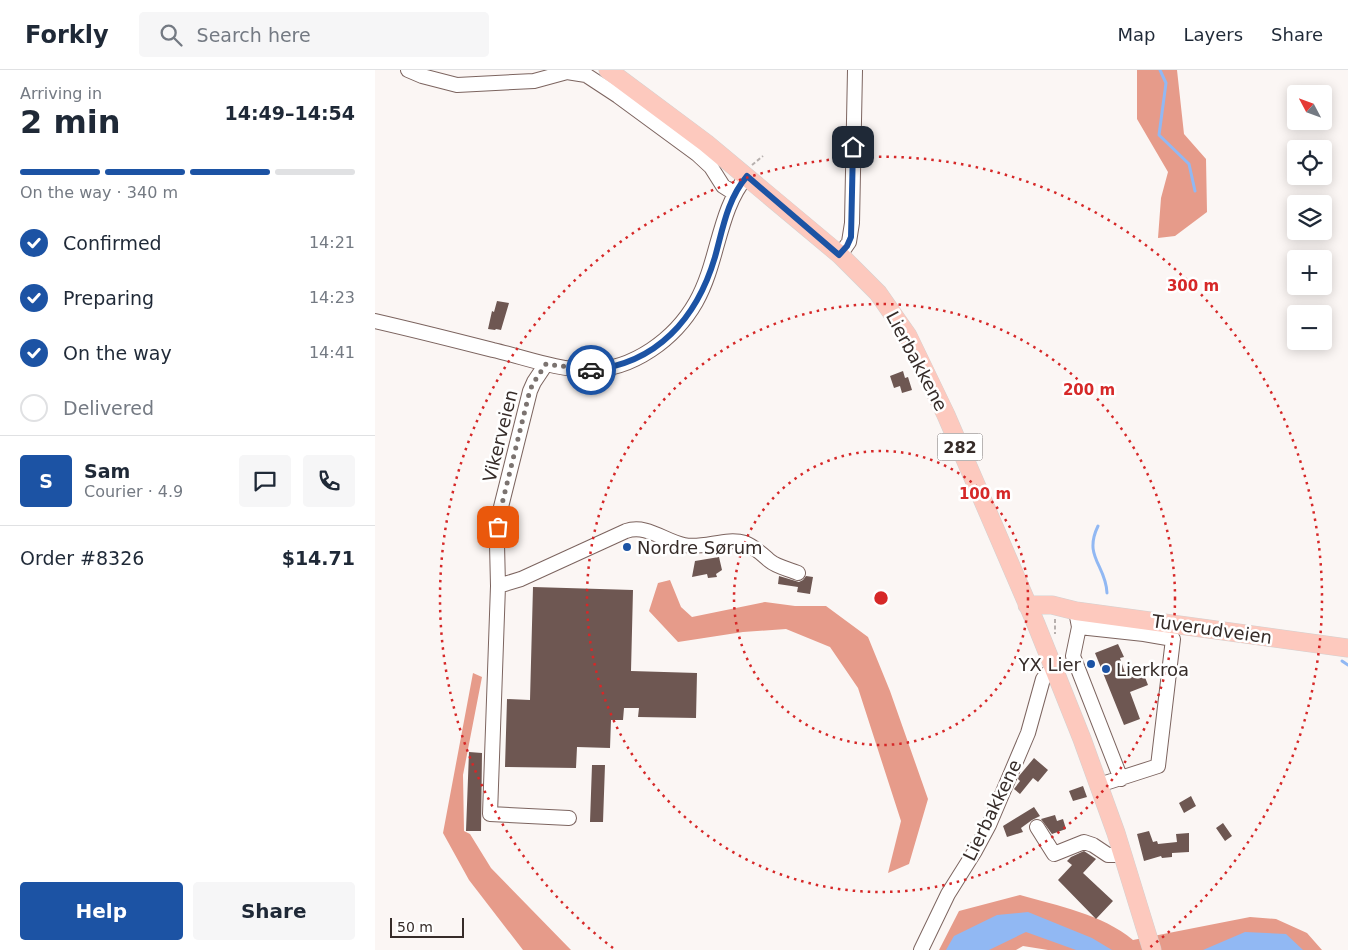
<!DOCTYPE html>
<meta charset="utf-8">
<style>
body{margin:0;font-family:"DejaVu Sans",sans-serif;background:#f6f6f7;color:#1f2937;height:100vh;display:flex;flex-direction:column;font-size:19px;white-space:nowrap}
*{box-sizing:border-box;margin:0}
p{font-size:16px;color:#747a83}
.icon{flex:none;width:28px;height:28px;fill:none;stroke:currentColor;stroke-width:2;stroke-linecap:round;stroke-linejoin:round}
.map{position:relative;flex:1;overflow:hidden}
.panel{display:flex;flex-direction:column;background:#fff;width:375px}
.panel>*{flex:none}
.needle{width:32px;rotate:311deg}
.tools{position:absolute;left:912px;top:15px;display:grid;gap:10px}
.tools a{display:grid;place-items:center;width:45px;height:45px;border-radius:5px;background:#fff;box-shadow:0 2px 12px #0003;font-size:25px}
.scale{position:absolute;left:15px;bottom:12px;width:74px;box-sizing:border-box;padding-left:5px;border:2px solid #362c29;border-top:0;font-size:14px;line-height:18px;white-space:nowrap;color:#362c29;-webkit-text-stroke:4px #fff;paint-order:stroke}
.pin{position:absolute;display:grid;place-items:center;width:42px;height:42px;color:#fff;margin:-21px;border-radius:10px;box-shadow:0 2px 8px #0006}
.courier{position:absolute;display:grid;place-items:center;width:50px;height:50px;margin:-25px;border:4px solid #1c53a4;border-radius:50%;background:#fff;color:#222;box-shadow:0 1px 6px #0007}
.summary em{font-style:normal;font-weight:700}
.summary div{display:flex;flex-direction:column-reverse}
.summary{display:flex;align-items:center;justify-content:space-between;height:85px;padding:0 20px}
h1{font-size:32px;font-weight:700;line-height:38px}
.bar{display:grid;grid-template-columns:repeat(4,1fr);gap:8px 5px;align-content:center;height:60px;padding:0 20px}
.bar i{height:6px;border-radius:4px;background:#e0e1e3}
.bar .selected{background:#1c53a4}
.bar p{grid-column:span 4}
.line{display:flex;align-items:center;gap:12px;padding:0 20px;border-top:1px solid #e0e1e3}
.line div{flex:1}
.round{display:grid;place-items:center;flex:none;width:52px;height:52px;border-radius:5px;background:#f6f6f7}
ol{padding:0 20px;list-style:none}
li{display:flex;align-items:center;gap:15px;height:55px}
li p{margin-inline-start:auto}
li .icon{padding:5px;border-radius:50%;background:#1c53a4;color:#fff;stroke-width:4}
li:last-child{color:#747a83}
li i{width:28px;height:28px;border:2px solid #e0e1e3;border-radius:50%}
.cta{display:flex;gap:10px;margin-top:auto;padding:10px 20px}
.cta a{flex:1;height:58px;border-radius:5px;background:#1c53a4;color:#fff;font-size:20px;font-weight:700;line-height:58px;text-align:center}
.cta a+a{background:#f6f6f7;color:#1f2937}
header{display:flex;align-items:center;gap:30px;box-sizing:border-box;height:70px;padding:0 25px;background:#fff;border-bottom:1px solid #e0e1e3}
header strong{font-size:24px}
nav{display:flex;gap:28px;margin-inline-start:auto;font-size:18px}
.search{width:350px;height:45px;background:#f6f6f7;display:flex;align-items:center;gap:12px;box-sizing:border-box;padding:0 18px;border-radius:5px;color:#747a83;font-size:19px}
main{display:flex;flex:1;min-height:0}
.map>svg:first-child{display:block}
</style>
<header>
<strong>Forkly</strong>
<div class="search"><svg class="icon" aria-label="search" viewBox="0 0 24 24"><circle cx="10" cy="10" r="6"/><path d="M15 15l6 6"/></svg>Search here</div>
<nav><a>Map</a><a>Layers</a><a>Share</a></nav>
</header>
<main>
<section class="panel">
<div class="summary"><div><h1>2 min</h1><p>Arriving in</p></div><em>14:49–14:54</em></div>
<div class="bar"><i class="selected"></i><i class="selected"></i><i class="selected"></i><i></i><p>On the way · 340 m</p></div>
<ol>
<li><svg class="icon" aria-label="check" viewBox="0 0 24 24"><path d="M5 12l5 5 9-10"/></svg>Confirmed<p>14:21</p></li>
<li><svg class="icon" aria-label="check" viewBox="0 0 24 24"><path d="M5 12l5 5 9-10"/></svg>Preparing<p>14:23</p></li>
<li><svg class="icon" aria-label="check" viewBox="0 0 24 24"><path d="M5 12l5 5 9-10"/></svg>On the way<p>14:41</p></li>
<li><i></i>Delivered</li>
</ol>
<div class="line" style="height:90px"><b class="round" style="background:#1c53a4;color:#fff">S</b><div><b>Sam</b><p>Courier · 4.9</p></div><a class="round"><svg class="icon" aria-label="chat" viewBox="0 0 24 24"><path d="M4 5h16v11H9l-5 4z"/></svg></a><a class="round"><svg class="icon" aria-label="phone" viewBox="0 0 24 24"><path d="M5 4h4l2 5-3 2q2 4 5 5l2-3 5 2v4C11 20 4 13 5 4z"/></svg></a></div>
<div class="line" style="height:65px"><div>Order #8326</div><b>$14.71</b></div>
<div class="cta"><a>Help</a><a>Share</a></div>
</section>
<div class="map">
<svg width="973" height="880" viewBox="0 0 973 880">
<rect width="100%" height="100%" fill="#fbf6f4"/>
<path fill="#e69b8a" d="M 762,0 L 802,0 L 809,64 L 831,89 L 832,142 L 800,166 L 783,168 L 786,128 L 793,102 L 762,49 Z
M 295,510 L 306,537 L 317,547 L 390,532 L 420,536 L 451,536 L 493,567 L 515,621 L 553,729 L 534,794 L 513,803 L 526,751 L 483,618 L 455,577 L 411,559 L 368,562 L 303,572 L 274,541 L 283,513 Z
M 98,603 L 107,607 L 88,705 L 89,761 L 95,764 L 116,798 L 196,880 L 148,880 L 94,810 L 68,763 Z
M 645,825 C 683,836 727,844 758,870 L 875,847 L 901,849 L 932,863 L 947,880 L 673,880 L 648,876 L 641,880 L 564,880 L 584,841 Z"/>
<path fill="#91b8f3" d="M 653,842 L 717,868 L 737,880 L 701,880 L 651,862 L 614,880 L 571,880 L 579,866 L 622,845 Z
M 870,862 L 911,864 L 928,880 L 828,880 Z"/>
<g fill="none" stroke-linecap="round" stroke-linejoin="round">
<path stroke="#91b8f3" stroke-width="3" d="M 785,0 L 791,13 L 784,65 L 814,94 L 820,121
M 723,456 C 708,487 731,495 732,523
M 967,591 L 973,595"/>
</g>
<path fill="#6e5752" d="M 122,231 L 134,233 L 126,260 L 121,259 L 120,260 L 113,259 L 117,241 L 119,242 Z
M 528,301 L 530,308 L 533,307 L 537,320 L 527,323 L 525,316 L 519,318 L 515,306 Z
M 344,487 L 347,500 L 341,504 L 342,507 L 333,508 L 332,504 L 317,507 L 320,491 Z
M 404,506 L 424,512 L 428,510 L 431,506 L 438,507 L 435,524 L 422,522 L 423,517 L 403,514 Z
M 158,517 L 258,520 L 256,601 L 322,603 L 321,648 L 263,647 L 264,638 L 249,638 L 248,650 L 236,650 L 235,678 L 202,677 L 201,698 L 130,697 L 132,629 L 155,630 Z
M 743,574 L 749,587 L 745,588 L 750,603 L 766,597 L 773,615 L 755,622 L 765,649 L 749,655 L 720,583 Z
M 94,682 L 107,683 L 106,761 L 91,761 Z
M 659,688 L 673,700 L 663,712 L 658,708 L 645,724 L 639,719 L 645,711 L 643,709 L 644,706 Z
M 217,695 L 230,695 L 228,752 L 215,752 Z
M 708,716 L 712,727 L 698,731 L 694,721 Z
M 816,726 L 821,736 L 809,743 L 804,733 Z
M 659,737 L 665,746 L 657,750 L 646,758 L 648,762 L 632,767 L 628,756 Z
M 680,745 L 682,751 L 688,749 L 691,759 L 677,764 L 666,749 Z
M 848,753 L 857,766 L 850,771 L 841,758 Z
M 774,761 L 778,772 L 782,771 L 783,774 L 802,772 L 801,764 L 814,763 L 814,782 L 797,783 L 797,787 L 787,788 L 786,786 L 769,791 L 762,764 Z
M 709,781 L 721,789 L 708,803 L 738,831 L 721,849 L 683,810 L 697,795 L 692,791 L 696,787 Z"/>
<g fill="none" stroke-linecap="round" stroke-linejoin="round">
<defs>
<path id="minor" d="M 33,0 L 47,6 L 82,15 L 159,11 L 192,2 L 211,5 L 243,26 L 322,84 L 336,97 L 348,116 L 359,123
M 465,185 L 474,172 L 477,153 L 480,0
M 0,251 C 39,260 79,270 118,280 C 149,287 182,300 214,300 C 258,300 300,269 321,232 C 344,191 343,140 372,106
M 171,294 L 159,312 L 155,321 L 126,437 L 122,474 L 123,516 L 115,744 L 194,748
M 123,516 L 146,509 L 251,461 C 272,454 289,471 309,475 C 329,479 351,467 370,473 C 380,477 387,484 395,491 C 402,497 414,499 423,503
M 701,541 L 704,557 L 769,564 L 798,569 L 783,696 L 724,715
M 704,557 L 698,586 L 746,709
M 662,757 L 679,784 L 709,772 L 718,775 L 733,785 L 748,785
M 546,880 L 573,824 L 600,781 L 614,755 L 653,663 L 668,609 L 673,603 L 680,600"/>
<path id="major" d="M 233,0 L 331,73 L 465,185 L 503,223 L 533,266 L 571,345 L 661,554 L 707,669 L 741,763 L 777,880
M 652,535 L 677,535 L 701,541 L 973,578"/>
</defs>
<use href="#minor" stroke="#7c645f" stroke-width="16"/>
<use href="#major" stroke="#d3d1d0" stroke-width="19"/>
<path stroke="#b7b0ae" stroke-width="2" stroke-dasharray="4 2.5" stroke-linecap="butt" d="M 377,95 L 388,86
M 680,549 L 680,564"/>
<use href="#minor" stroke="#fff" stroke-width="14"/>
<use href="#major" stroke="#fdc9be" stroke-width="18"/>
</g>
<g fill="none" stroke-linecap="round" stroke-linejoin="round">
<path stroke="#7b7370" stroke-width="5" stroke-dasharray="0 9" d="M 123,457 L 126,438 L 155,320 L 159,312 L 171,294 L 216,300"/>
<path stroke="#1c53a4" stroke-width="6" d="M 216,300 C 282,294 322,248 340,187 C 348,158 352,130 372,106 L 464,185 L 472,176 L 476,167 L 478,77"/>
</g>
<g fill="none" stroke="#d62828" stroke-width="2.5" stroke-dasharray="2.5 5">
<circle cx="506" cy="528" r="147"/>
<circle cx="506" cy="528" r="294"/>
<path d="M238 878A441 441 0 1 1 774 878"/>
</g>
<g fill="#1c53a4" stroke="#fff" stroke-width="2">
<circle cx="252" cy="477" r="5"/>
<circle cx="716" cy="594" r="5"/>
<circle cx="731" cy="599" r="5"/>
</g>
<g text-anchor="middle" dominant-baseline="central" stroke-width="5" stroke-linejoin="round" paint-order="stroke">
<rect fill="#fff" stroke="#726b69" stroke-width="1" x="562.5" y="363.5" width="45" height="27" rx="4"/>
<g font-size="16" font-weight="bold" fill="#362c29">
<text x="585" y="377">282</text>
</g>
<g font-size="18" fill="#362c29" stroke="#fff">
<text transform="translate(542 291) rotate(62)">Lierbakkene</text>
<text transform="translate(125 366) rotate(-76)">Vikerveien</text>
<text transform="translate(837 559) rotate(8)">Tuverudveien</text>
<text transform="translate(617 740) rotate(-64)">Lierbakkene</text>
</g>
<g font-size="18" fill="#362c29" stroke="#fff" text-anchor="start">
<text x="262" y="477">Nordre Sørum</text>
<text x="706" y="594" text-anchor="end">YX Lier</text>
<text x="741" y="599">Lierkroa</text>
</g>
</g>
<circle cx="506" cy="528" r="8" fill="#d62828" stroke="#fff" stroke-width="2.5"/>
<g font-size="15" text-anchor="middle" font-weight="bold" fill="#d62828" stroke="#fff" stroke-width="5" stroke-linejoin="round" paint-order="stroke">
<text x="818" y="221">300 m</text>
<text x="714" y="325">200 m</text>
<text x="610" y="429">100 m</text>
</g>
</svg>
<div class="tools">
<a><svg class="needle" viewBox="-14 -14 28 28"><path d="M0-13l5 13h-10z" fill="#e53935"/><path d="M0 13l5-13h-10z" fill="#747a83"/></svg></a>
<a><svg class="icon" aria-label="locate" viewBox="0 0 24 24"><circle cx="12" cy="12" r="6"/><path d="M12 2v4M12 18v4M2 12h4M18 12h4"/></svg></a>
<a><svg class="icon" aria-label="layers" viewBox="0 0 24 24"><path d="M12 4l9 5-9 5-9-5zM3 14l9 5 9-5"/></svg></a>
<a>+</a>
<a>−</a>
</div>
<div class="scale">50 m</div>
<div class="pin" style="left:123px;top:457px;background:#ea580c"><svg class="icon" aria-label="bag" viewBox="0 0 24 24"><path d="M5 8h14l-1 12H6zM9 8a3 3 0 0 1 6 0"/></svg></div>
<div class="pin" style="left:478px;top:77px;background:#1f2937"><svg class="icon" aria-label="home" viewBox="0 0 24 24"><path d="M3 11l9-7 9 7M6 9v11h12V9"/></svg></div>
<div class="courier" style="left:216px;top:300px"><svg class="icon" aria-label="car" viewBox="0 0 24 24"><path d="M5 17H2v-5l4-1 3-4h7l3 4 3 1v5h-3M9 17h6M6 11h13"/><circle cx="7" cy="17" r="2"/><circle cx="17" cy="17" r="2"/></svg></div>
</div>
</main>
